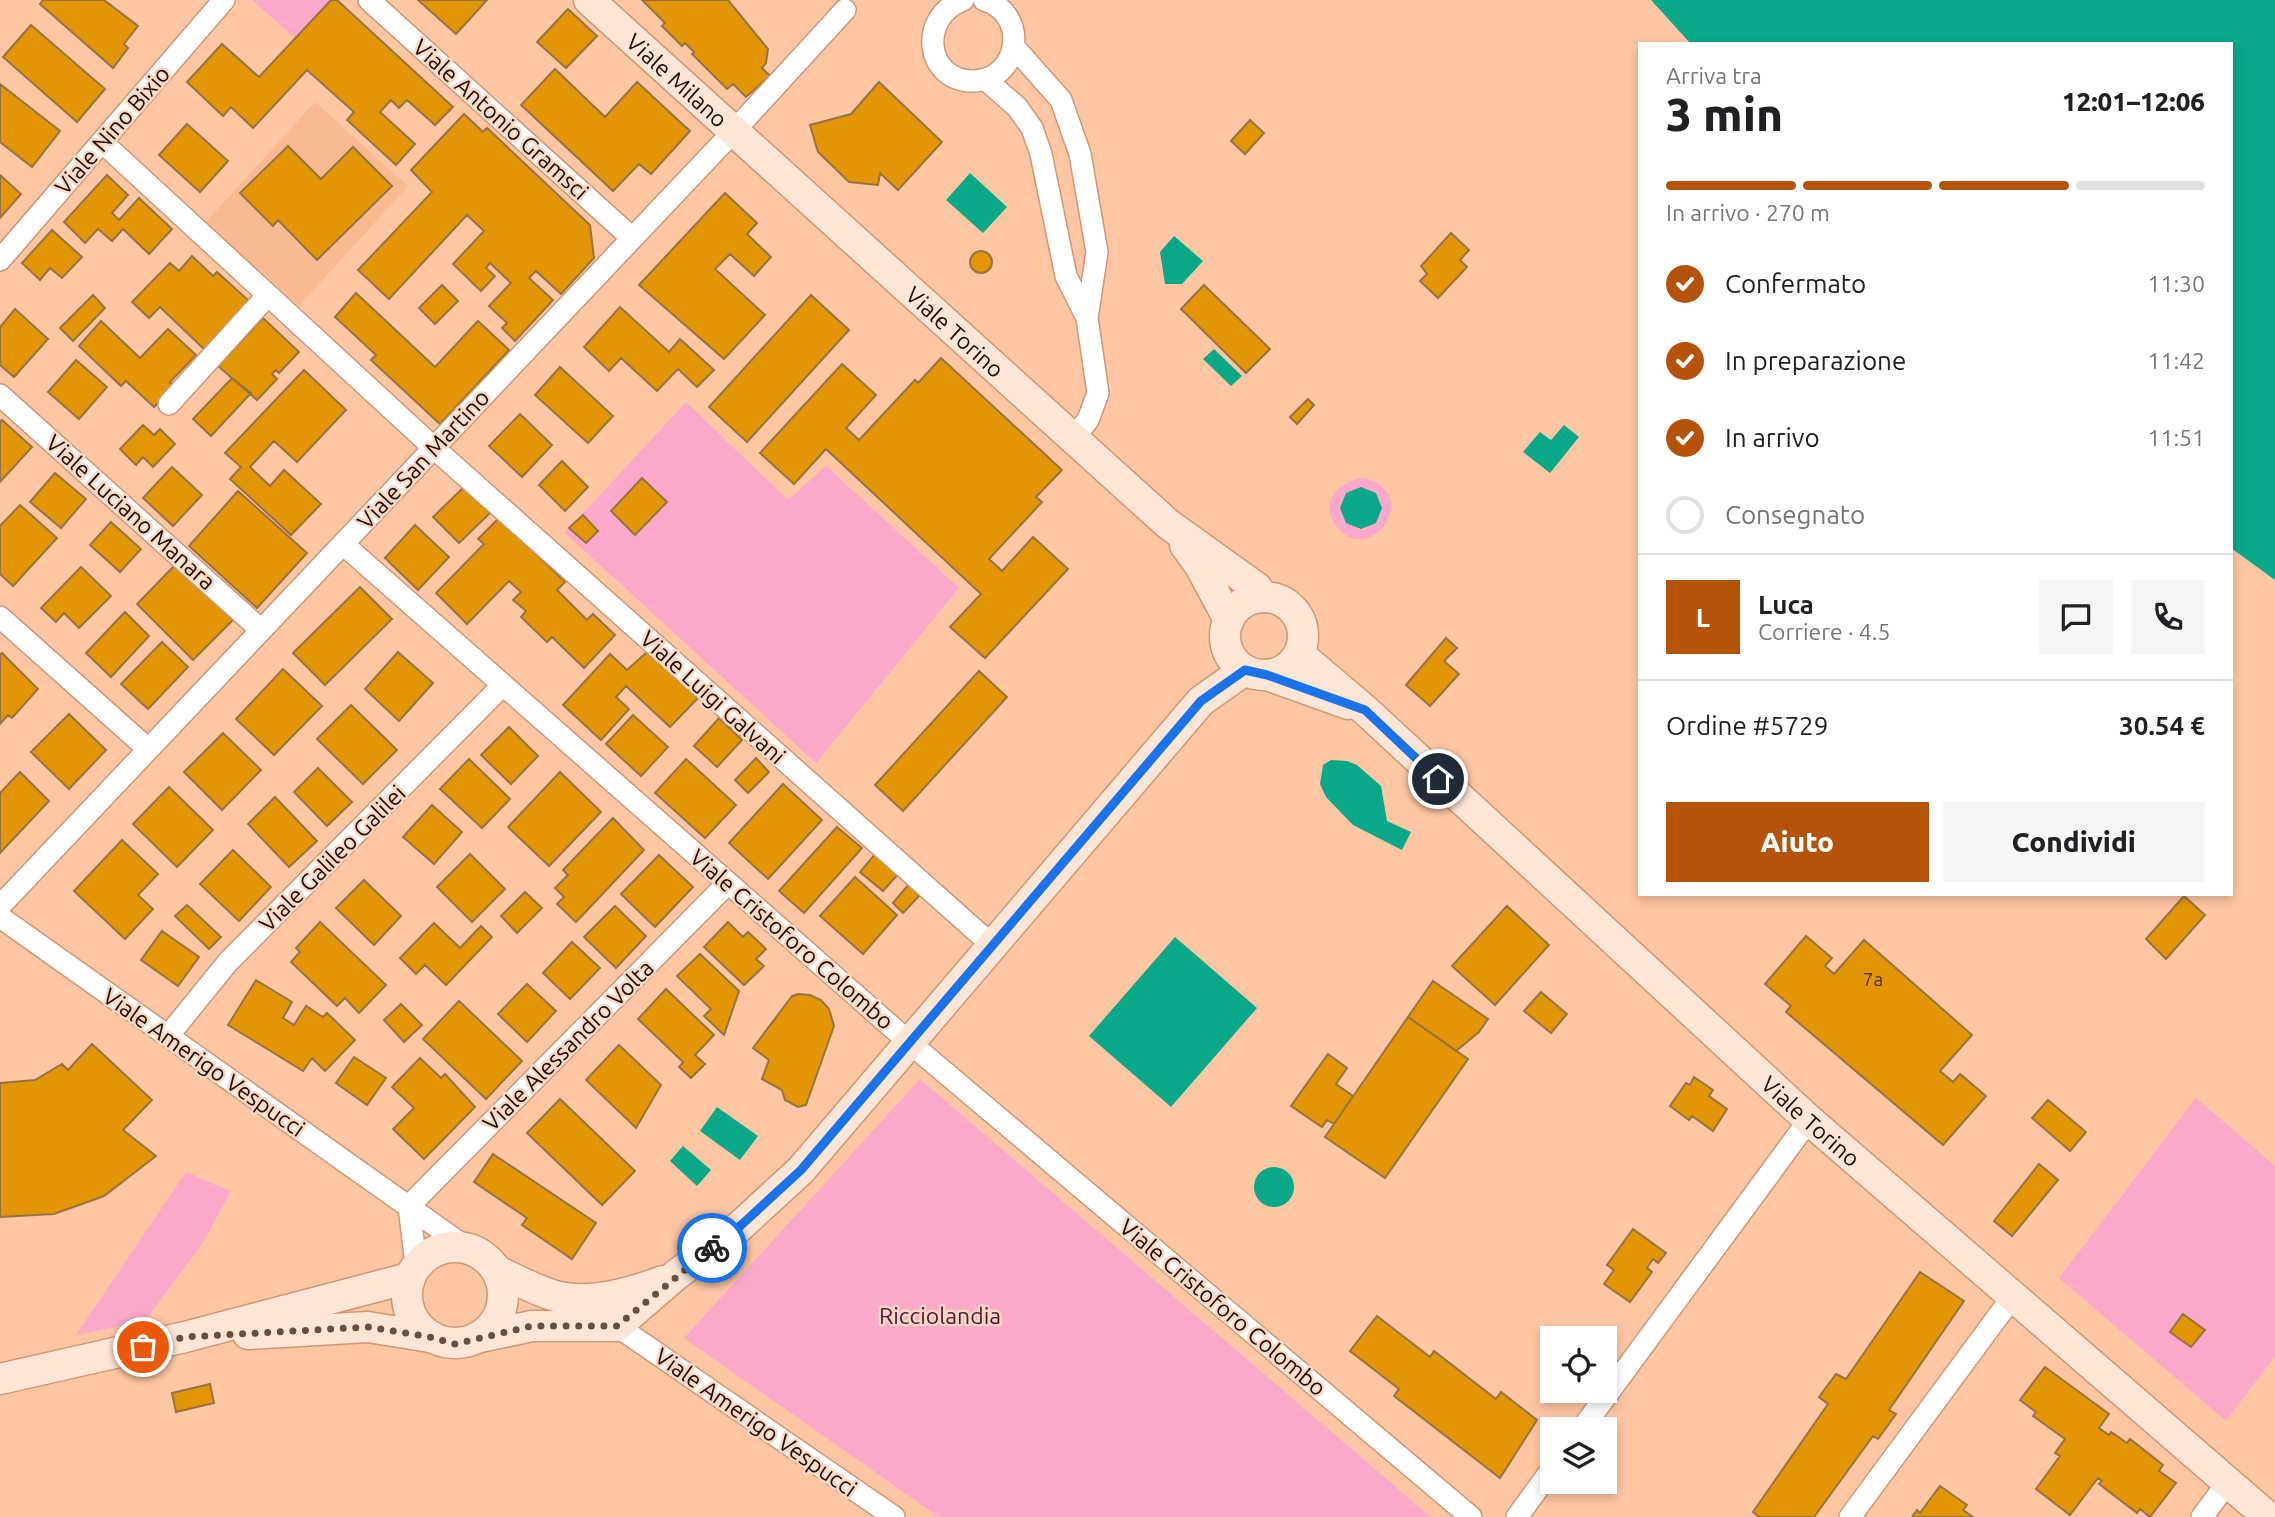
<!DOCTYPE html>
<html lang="it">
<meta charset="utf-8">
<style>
body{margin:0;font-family:Ubuntu,sans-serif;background:#f6f6f6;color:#202124;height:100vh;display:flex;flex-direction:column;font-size:26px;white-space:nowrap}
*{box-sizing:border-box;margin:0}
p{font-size:23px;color:#757577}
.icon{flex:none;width:38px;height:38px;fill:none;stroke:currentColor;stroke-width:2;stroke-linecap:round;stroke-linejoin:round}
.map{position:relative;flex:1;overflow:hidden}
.drawer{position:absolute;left:1638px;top:42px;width:595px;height:854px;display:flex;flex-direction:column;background:#fff;border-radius:0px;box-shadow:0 4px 10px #0003}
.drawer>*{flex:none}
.buttons{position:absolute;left:1540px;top:1326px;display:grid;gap:14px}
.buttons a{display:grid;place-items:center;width:77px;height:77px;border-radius:0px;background:#fff;box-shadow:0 4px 10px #0003;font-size:35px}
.pin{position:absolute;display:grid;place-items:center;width:60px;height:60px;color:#fff;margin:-30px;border:4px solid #fff;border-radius:50%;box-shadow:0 2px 7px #0007}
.courier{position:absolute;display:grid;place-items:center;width:70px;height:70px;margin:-35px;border:5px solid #1a73e8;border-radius:50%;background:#fff;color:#222;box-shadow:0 2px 9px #0007}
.overview em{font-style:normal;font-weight:800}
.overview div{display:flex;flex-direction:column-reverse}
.overview{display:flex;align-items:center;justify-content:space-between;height:119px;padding:0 28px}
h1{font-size:46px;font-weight:800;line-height:52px}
.bar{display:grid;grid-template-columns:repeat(4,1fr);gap:10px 7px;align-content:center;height:84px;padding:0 28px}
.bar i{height:9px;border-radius:5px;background:#e0e0e0}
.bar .on{background:#b45309}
.bar p{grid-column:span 4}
.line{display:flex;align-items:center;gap:18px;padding:0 28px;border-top:2px solid #e0e0e0}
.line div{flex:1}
.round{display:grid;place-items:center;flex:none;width:74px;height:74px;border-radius:0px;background:#f6f6f6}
ol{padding:0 28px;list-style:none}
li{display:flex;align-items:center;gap:21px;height:77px}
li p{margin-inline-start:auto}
li .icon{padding:7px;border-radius:50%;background:#b45309;color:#fff;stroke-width:4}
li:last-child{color:#757577}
li i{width:38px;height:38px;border:4px solid #e0e0e0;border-radius:50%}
.primary-button{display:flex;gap:14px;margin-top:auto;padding:14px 28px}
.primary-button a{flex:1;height:80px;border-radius:0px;background:#b45309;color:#fff;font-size:28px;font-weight:800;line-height:80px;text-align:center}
.primary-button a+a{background:#f6f6f6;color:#202124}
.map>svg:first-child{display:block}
</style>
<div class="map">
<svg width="2275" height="1517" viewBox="0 0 2275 1517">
<rect width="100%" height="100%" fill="#fec6a3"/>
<path fill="#f8b993" d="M 315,102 L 408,186 L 299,306 L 206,222 Z"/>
<path fill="#fca8cb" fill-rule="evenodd" d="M 252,0 L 331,0 L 295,38 Z
M 686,402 L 788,500 L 826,466 L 959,588 L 816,763 L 565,533 Z
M 1364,478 C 1424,492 1371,569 1337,527 C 1318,503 1339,480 1364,478 ZM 1344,496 L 1379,496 L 1365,529 L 1357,529 Z
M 920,1079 L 1431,1517 L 939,1517 L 684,1338 Z
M 2196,1098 L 2275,1166 L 2275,1356 L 2226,1421 L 2059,1278 Z
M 186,1172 L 231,1191 L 202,1244 L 145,1321 L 76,1335 Z"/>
<path fill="#08a889" d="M 1651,0 L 2275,0 L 2275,580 L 2231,548 L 2231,44 L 1691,44 Z
M 970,173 L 1007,207 L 983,233 L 946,200 Z
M 1174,236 L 1203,261 L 1182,284 L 1165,284 L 1160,252 Z
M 1214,349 L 1242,376 L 1231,386 L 1203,359 Z
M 1564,425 L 1579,437 L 1550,473 L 1523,452 L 1540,432 L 1551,440 Z
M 1361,487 L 1376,493 L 1382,508 L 1376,523 L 1361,529 L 1346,523 L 1340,508 L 1346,493 Z
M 1331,760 L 1347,761 L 1357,765 L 1381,786 L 1387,821 L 1411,832 L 1402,850 L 1353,825 L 1326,797 L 1320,784 L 1323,765 Z
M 1175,937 L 1257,1008 L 1171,1107 L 1089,1036 Z
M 717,1107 L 758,1136 L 740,1160 L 700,1131 Z
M 683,1146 L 711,1170 L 697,1186 L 670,1161 Z
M1254 1187a20 20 0 1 1 40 0a20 20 0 1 1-40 0Z"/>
<path fill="#e29605" stroke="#977343" stroke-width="2" d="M 43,0 L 104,0 L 138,26 L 124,44 L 128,48 L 113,68 L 40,4 Z
M 331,0 L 337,0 L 453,107 L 435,125 L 407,100 L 399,108 L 391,100 L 380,112 L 415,144 L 396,165 L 347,120 L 354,112 L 307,70 L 253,128 L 231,107 L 223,116 L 187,82 L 222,44 L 259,77 Z
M 418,0 L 487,0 L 456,34 Z
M 642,0 L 728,0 L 768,49 L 766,63 L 762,68 L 770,76 L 746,97 L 733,84 L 727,89 L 692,54 L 694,52 L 685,43 L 682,46 L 662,26 L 665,23 Z
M 568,9 L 597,36 L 566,68 L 537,42 Z
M 31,25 L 105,89 L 77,122 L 3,57 Z
M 555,69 L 605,117 L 637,82 L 690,131 L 651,174 L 639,164 L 613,191 L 521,105 Z
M 879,82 L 942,142 L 898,190 L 880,173 L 878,185 L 849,182 L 818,152 L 810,125 L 851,114 Z
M 0,84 L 60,131 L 32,167 L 0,142 Z
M 464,114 L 483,132 L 487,128 L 590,225 L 594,258 L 561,294 L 536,271 L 529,278 L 553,300 L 515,341 L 502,328 L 507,323 L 489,306 L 511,283 L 490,263 L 486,268 L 495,276 L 481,291 L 453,264 L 484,231 L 467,215 L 389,299 L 358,270 L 432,192 L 411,170 Z
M 1250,120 L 1264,133 L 1245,154 L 1231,141 Z
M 187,124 L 228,161 L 200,192 L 159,155 Z
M 288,146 L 321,179 L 353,147 L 392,186 L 317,260 L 278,220 L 273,226 L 240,193 Z
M 0,175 L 21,194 L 0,218 Z
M 107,175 L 128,195 L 112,213 L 119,220 L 139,198 L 172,229 L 149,254 L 123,229 L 112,241 L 98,229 L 85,243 L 64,222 Z
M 725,193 L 757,223 L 747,234 L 771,257 L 754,276 L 730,254 L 715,269 L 765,315 L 724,359 L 639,285 Z
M 52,230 L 82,257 L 62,278 L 50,268 L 40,280 L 22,263 Z
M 1451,233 L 1469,250 L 1460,260 L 1467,267 L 1438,298 L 1420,281 L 1427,274 L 1421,266 Z
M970 262a11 11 0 1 1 22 0a11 11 0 1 1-22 0Z
M 192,256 L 213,276 L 217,272 L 250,302 L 205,350 L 160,307 L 149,318 L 132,302 L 170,263 L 179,271 Z
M 442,285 L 458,301 L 435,324 L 419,308 Z
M 1204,285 L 1270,349 L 1246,373 L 1181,309 Z
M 356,293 L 435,367 L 478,321 L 509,350 L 440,424 L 371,360 L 376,355 L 335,317 Z
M 93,295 L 105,308 L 73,341 L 60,328 Z
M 811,295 L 849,330 L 747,442 L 709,407 Z
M 620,307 L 669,352 L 680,339 L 714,370 L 697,387 L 678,369 L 657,391 L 621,358 L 609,371 L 584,347 Z
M 15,309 L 48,339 L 14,377 L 0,365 L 0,327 Z
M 263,318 L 299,352 L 279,373 L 276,370 L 272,374 L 277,379 L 257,400 L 218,366 Z
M 101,321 L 140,358 L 168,329 L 196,355 L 170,382 L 174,386 L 154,407 L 126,381 L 121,386 L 79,346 Z
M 941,358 L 1062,470 L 1036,497 L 1042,502 L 989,559 L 1002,571 L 1033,537 L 1068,569 L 985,658 L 950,627 L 981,594 L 826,449 L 794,484 L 760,453 L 842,364 L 876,395 L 846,428 L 859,440 L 915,380 L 918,383 Z
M 76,360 L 107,387 L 79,419 L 48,392 Z
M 560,367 L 613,416 L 588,443 L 535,395 Z
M 304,370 L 346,410 L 297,462 L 274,441 L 250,467 L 270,486 L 284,470 L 321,504 L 291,535 L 230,479 L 241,467 L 225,453 Z
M 232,378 L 251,393 L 211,436 L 193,419 Z
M 1308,399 L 1314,405 L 1297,424 L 1290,417 Z
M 520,414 L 552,445 L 522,477 L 489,446 Z
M 2,420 L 32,447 L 0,482 L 0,422 Z
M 143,425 L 154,435 L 160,429 L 175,444 L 153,467 L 143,457 L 136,465 L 120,449 Z
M 562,461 L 588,487 L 565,511 L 539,485 Z
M 172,467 L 202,495 L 173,526 L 143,498 Z
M 55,473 L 86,499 L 61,528 L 30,502 Z
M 642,478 L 667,502 L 635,535 L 611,511 Z
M 464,487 L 490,513 L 459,543 L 433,517 Z
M 238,491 L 307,553 L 257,608 L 189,546 Z
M 20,505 L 57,538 L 13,586 L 0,574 L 0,526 Z
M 583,515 L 598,531 L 586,543 L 569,528 Z
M 499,518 L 565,582 L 557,590 L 587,620 L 593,614 L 615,635 L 584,668 L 552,637 L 547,642 L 521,617 L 526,611 L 513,600 L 521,592 L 509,581 L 467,624 L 436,593 L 484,544 L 478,539 Z
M 111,522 L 141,549 L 120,572 L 90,545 Z
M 415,525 L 449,557 L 418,590 L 385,558 Z
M 176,564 L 233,620 L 193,660 L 137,604 Z
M 81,567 L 111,596 L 79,628 L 64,613 L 56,622 L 41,608 Z
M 360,587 L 392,619 L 325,685 L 293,653 Z
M 125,612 L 149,636 L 111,677 L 86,653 Z
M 1446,638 L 1457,648 L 1444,661 L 1459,674 L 1430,706 L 1406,685 Z
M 162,642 L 188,667 L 148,709 L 121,684 Z
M 648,651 L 698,698 L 670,727 L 626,686 L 616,697 L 629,709 L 601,740 L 563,705 L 610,654 L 627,670 Z
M 398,652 L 433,683 L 399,721 L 365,689 Z
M 2,653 L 38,689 L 12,718 L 8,715 L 0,724 L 0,655 Z
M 283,669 L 322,706 L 274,755 L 236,719 Z
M 979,671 L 1007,697 L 903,811 L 875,785 Z
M 351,705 L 397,750 L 363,784 L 317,739 Z
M 69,714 L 106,750 L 69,789 L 31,752 Z
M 633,715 L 668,747 L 641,776 L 606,744 Z
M 719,718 L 742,740 L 717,767 L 694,746 Z
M 509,727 L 538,756 L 511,784 L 481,755 Z
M 223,733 L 261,770 L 222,810 L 184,772 Z
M 756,758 L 769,772 L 748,793 L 735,780 Z
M 469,759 L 510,799 L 482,828 L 440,789 Z
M 686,759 L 736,805 L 705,838 L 655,793 Z
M 318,768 L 352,802 L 327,826 L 294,792 Z
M 20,772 L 49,801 L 0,853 L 0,793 Z
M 560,772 L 601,812 L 549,866 L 508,827 Z
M 783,784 L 822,820 L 768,879 L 729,843 Z
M 169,787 L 213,830 L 177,867 L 133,824 Z
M 275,797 L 317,841 L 289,867 L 248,824 Z
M 432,805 L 462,832 L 434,864 L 403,837 Z
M 613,818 L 644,850 L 576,922 L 557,904 L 564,897 L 555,888 L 568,875 L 563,870 Z
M 837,827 L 862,848 L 804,913 L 779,891 Z
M 122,840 L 158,874 L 138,895 L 153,909 L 125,939 L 74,891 Z
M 233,850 L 271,887 L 239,921 L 200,884 Z
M 876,853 L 899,873 L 883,891 L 860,872 Z
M 470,854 L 505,889 L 472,922 L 437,887 Z
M 659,855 L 693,887 L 655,927 L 621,894 Z
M 855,877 L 897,915 L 863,954 L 820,916 Z
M 364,880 L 401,916 L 374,945 L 336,908 Z
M 909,884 L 920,895 L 903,913 L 893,903 Z
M 525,892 L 542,908 L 517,933 L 501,916 Z
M 2184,896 L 2205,915 L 2166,959 L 2146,939 Z
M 187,905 L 221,937 L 209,949 L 175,916 Z
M 615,906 L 646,936 L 616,968 L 584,937 Z
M 1507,906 L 1549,945 L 1495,1005 L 1452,966 Z
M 320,922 L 386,985 L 359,1013 L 345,998 L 337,1006 L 291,962 L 300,952 L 296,948 Z
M 728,922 L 743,937 L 748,932 L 766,949 L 756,959 L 764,966 L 744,985 L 704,947 Z
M 434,923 L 460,948 L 481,926 L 492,937 L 446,985 L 425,965 L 416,974 L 400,958 Z
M 162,931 L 199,957 L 178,986 L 141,960 Z
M 1806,936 L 1832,958 L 1825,966 L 1834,974 L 1864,940 L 1972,1035 L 1940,1071 L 1953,1082 L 1960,1074 L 1986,1096 L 1943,1145 L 1786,1012 L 1791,1006 L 1765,984 Z
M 572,942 L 600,968 L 570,999 L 543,973 Z
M 700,954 L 739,991 L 724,1035 L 704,1016 L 711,1009 L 677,976 Z
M 256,980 L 292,1002 L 283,1018 L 294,1025 L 306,1006 L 323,1017 L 327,1013 L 355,1040 L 325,1071 L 312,1058 L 303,1071 L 228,1025 Z
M 1433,981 L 1488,1019 L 1479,1032 L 1456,1051 L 1408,1017 Z
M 527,984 L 556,1011 L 527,1042 L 498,1014 Z
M 666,989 L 714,1035 L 695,1055 L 705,1064 L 691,1078 L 679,1067 L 683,1062 L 638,1019 Z
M 1541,992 L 1567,1014 L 1551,1033 L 1524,1011 Z
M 798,994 L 810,995 L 821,1000 L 829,1009 L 834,1026 L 806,1105 L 798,1107 L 785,1100 L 782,1090 L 762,1079 L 769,1060 L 753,1048 L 792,996 Z
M 459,1001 L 522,1061 L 486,1099 L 423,1039 Z
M 401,1004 L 422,1025 L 404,1042 L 384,1020 Z
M 1408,1017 L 1468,1059 L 1385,1178 L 1325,1137 Z
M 92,1044 L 152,1100 L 123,1130 L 156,1156 L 104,1196 L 54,1214 L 0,1217 L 0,1083 L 35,1080 L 62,1064 L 68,1070 Z
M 619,1045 L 661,1085 L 636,1128 L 586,1080 Z
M 1328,1054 L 1347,1068 L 1336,1084 L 1353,1096 L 1334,1124 L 1327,1120 L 1322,1127 L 1291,1106 Z
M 354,1057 L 386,1078 L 367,1105 L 336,1083 Z
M 420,1058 L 441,1078 L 445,1074 L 475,1107 L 424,1159 L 393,1129 L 414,1108 L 392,1087 Z
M 1694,1077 L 1713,1090 L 1709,1096 L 1727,1109 L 1713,1131 L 1692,1116 L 1689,1120 L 1670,1106 L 1686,1083 L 1690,1085 Z
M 560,1099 L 635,1171 L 602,1205 L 527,1133 Z
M 2048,1100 L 2086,1132 L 2070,1151 L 2032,1118 Z
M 493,1154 L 596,1223 L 572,1259 L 522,1225 L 527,1218 L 474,1182 Z
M 2039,1164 L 2058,1180 L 2012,1236 L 1994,1221 Z
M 1633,1229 L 1666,1253 L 1658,1263 L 1653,1259 L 1647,1268 L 1652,1272 L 1630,1302 L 1604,1284 L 1614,1270 L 1607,1265 Z
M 1920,1272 L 1964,1301 L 1889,1410 L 1896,1414 L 1878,1439 L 1873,1436 L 1814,1517 L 1759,1517 L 1753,1512 L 1828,1404 L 1819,1397 L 1836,1374 L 1846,1379 Z
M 2183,1314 L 2205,1330 L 2191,1347 L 2170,1332 Z
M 1377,1316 L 1430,1357 L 1434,1351 L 1496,1399 L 1501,1392 L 1537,1420 L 1500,1478 L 1394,1396 L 1399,1389 L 1350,1351 Z
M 2045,1367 L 2109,1414 L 2099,1428 L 2109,1435 L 2111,1432 L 2127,1443 L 2130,1439 L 2163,1465 L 2159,1471 L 2176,1483 L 2150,1517 L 2140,1509 L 2137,1513 L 2099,1484 L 2102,1481 L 2098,1478 L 2070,1515 L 2036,1489 L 2060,1456 L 2055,1453 L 2065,1439 L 2033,1416 L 2036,1412 L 2020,1400 Z
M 210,1384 L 214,1403 L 176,1412 L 172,1393 Z
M 1940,1486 L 1967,1505 L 1963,1510 L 1973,1517 L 1912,1517 L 1917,1510 L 1920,1513 Z"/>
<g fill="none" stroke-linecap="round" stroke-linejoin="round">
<defs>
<path id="street" d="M 369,0 L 632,238
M 963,0 C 918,17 925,81 973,81 C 1021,80 1029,13 984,0
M 1014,47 L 1061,100 L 1080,154 L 1097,252 L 1087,318 L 1098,393 L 1088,420 L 1072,439
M 985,79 L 1017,107 L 1032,128 L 1041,154 L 1066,276 L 1087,318
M 102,142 L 434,448 L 993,946
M 0,260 L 224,0
M 0,395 L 261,630
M 169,404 L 268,295
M 343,544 L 910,1043 L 1471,1517
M 0,617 L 148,749
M 0,906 L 733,132 L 845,10
M 0,917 L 467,1248
M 168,1036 L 228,962 L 503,685
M 409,1206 L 728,883
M 409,1206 L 416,1265
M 617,1326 L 894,1517
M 1581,1430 L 1809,1120
M 1517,1517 L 1552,1469
M 1850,1517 L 2013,1296
M 2202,1517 L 2228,1482"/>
<g id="secondary">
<path id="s1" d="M 589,0 L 1168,524 L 1257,588 L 1263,597"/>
<path d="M 1185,545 L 1200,566 L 1229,620"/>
<circle cx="1264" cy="636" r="39"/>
<path id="s2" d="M 1299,654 L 1365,710 L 1809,1120 L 2268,1517"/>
<path d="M 1267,675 L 1348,704"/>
<circle cx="455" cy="1295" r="48"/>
<path d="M 497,1271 C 515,1279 533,1289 552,1295 C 586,1306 631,1293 663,1281"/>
<path d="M 248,1334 L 368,1327 L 430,1337"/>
<path d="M 480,1337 L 532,1326 L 617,1326 L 676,1275 L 739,1227 L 801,1170 L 1201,701 L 1245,670"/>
<path d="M 0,1379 L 185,1337 L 409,1278"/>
</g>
</defs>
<use href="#street" stroke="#cd9776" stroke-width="24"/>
<use href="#secondary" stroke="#cd9776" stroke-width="33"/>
<use href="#street" stroke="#fff" stroke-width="21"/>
<use href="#secondary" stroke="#fee6d7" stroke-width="30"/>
</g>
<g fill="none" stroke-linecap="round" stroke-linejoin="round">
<path stroke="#6c4c3a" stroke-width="7" stroke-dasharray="0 12.6" d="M 143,1347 L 185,1337 L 368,1327 L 430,1337 L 455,1344 L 532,1326 L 617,1326 L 712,1248"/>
<path stroke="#1a73e8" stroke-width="9" d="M 712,1248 L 739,1227 L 801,1170 L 1201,701 L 1245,670 L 1267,675 L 1365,710 L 1438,779"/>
</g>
<g text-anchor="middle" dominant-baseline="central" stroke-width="5" stroke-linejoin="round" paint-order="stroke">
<g font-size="19" fill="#4f2e03">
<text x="1873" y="979">7a</text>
</g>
<g font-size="23" fill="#1e0b02" stroke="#fcd9c4">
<text stroke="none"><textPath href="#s1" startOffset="119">Viale Milano</textPath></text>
<text transform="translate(501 119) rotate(42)">Viale Antonio Gramsci</text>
<text transform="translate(112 130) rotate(-49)">Viale Nino Bixio</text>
<text stroke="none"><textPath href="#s1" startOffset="494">Viale Torino</textPath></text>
<text transform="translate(423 459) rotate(-47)">Viale San Martino</text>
<text transform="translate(131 512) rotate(42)">Viale Luciano Manara</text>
<text transform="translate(713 697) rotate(42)">Viale Luigi Galvani</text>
<text transform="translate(332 858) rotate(-45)">Viale Galileo Galilei</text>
<text transform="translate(792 939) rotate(41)">Viale Cristoforo Colombo</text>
<text transform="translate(568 1045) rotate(-45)">Viale Alessandro Volta</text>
<text transform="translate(204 1062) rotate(35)">Viale Amerigo Vespucci</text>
<text stroke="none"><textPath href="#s2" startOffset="693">Viale Torino</textPath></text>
<text transform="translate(1223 1307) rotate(40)">Viale Cristoforo Colombo</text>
<text transform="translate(756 1422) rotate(35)">Viale Amerigo Vespucci</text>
</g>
<g font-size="23" fill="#591137" stroke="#fcd9c4">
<text x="940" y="1315">Ricciolandia</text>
</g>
</g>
</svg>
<div class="buttons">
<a><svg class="icon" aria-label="locate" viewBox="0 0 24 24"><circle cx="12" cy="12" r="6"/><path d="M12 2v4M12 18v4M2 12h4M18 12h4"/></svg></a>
<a><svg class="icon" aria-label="layers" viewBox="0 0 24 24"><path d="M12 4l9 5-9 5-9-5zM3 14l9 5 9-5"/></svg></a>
</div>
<div class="pin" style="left:143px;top:1347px;background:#ea580c"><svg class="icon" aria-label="bag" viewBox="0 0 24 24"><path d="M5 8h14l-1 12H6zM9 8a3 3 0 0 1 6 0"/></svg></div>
<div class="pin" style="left:1438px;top:779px;background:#1f2937"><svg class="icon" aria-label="home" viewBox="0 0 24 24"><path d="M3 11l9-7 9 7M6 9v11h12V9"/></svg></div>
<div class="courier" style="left:712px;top:1248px"><svg class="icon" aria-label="bike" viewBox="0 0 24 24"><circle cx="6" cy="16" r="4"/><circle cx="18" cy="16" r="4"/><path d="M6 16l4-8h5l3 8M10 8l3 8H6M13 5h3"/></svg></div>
<section class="drawer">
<div class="overview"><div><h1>3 min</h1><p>Arriva tra</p></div><em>12:01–12:06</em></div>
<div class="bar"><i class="on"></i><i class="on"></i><i class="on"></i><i></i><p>In arrivo · 270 m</p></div>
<ol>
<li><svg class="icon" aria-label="check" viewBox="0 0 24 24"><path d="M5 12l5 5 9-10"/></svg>Confermato<p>11:30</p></li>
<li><svg class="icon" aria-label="check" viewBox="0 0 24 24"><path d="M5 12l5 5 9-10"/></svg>In preparazione<p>11:42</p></li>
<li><svg class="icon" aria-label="check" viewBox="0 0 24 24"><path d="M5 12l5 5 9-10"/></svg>In arrivo<p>11:51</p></li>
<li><i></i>Consegnato</li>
</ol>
<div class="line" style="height:126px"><b class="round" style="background:#b45309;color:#fff">L</b><div><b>Luca</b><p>Corriere · 4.5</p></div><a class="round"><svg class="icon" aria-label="chat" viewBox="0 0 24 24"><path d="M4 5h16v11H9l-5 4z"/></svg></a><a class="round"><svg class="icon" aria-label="phone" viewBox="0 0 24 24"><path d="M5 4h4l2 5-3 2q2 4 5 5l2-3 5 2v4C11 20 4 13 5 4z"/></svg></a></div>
<div class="line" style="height:91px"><div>Ordine #5729</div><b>30.54 €</b></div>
<div class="primary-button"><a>Aiuto</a><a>Condividi</a></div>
</section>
</div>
